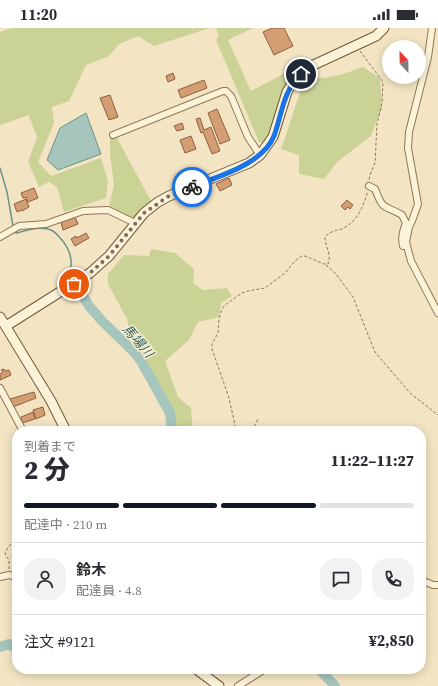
<!DOCTYPE html>
<html lang="ja">
<meta charset="utf-8">
<style>
body{margin:0;font-family:"Source Serif 4","Noto Sans JP",serif;background:#f2f2f3;color:#2b2b33;height:100vh;display:flex;flex-direction:column;font-size:15px;white-space:nowrap}
*{box-sizing:border-box;margin:0}
p{font-size:13px;color:#7c7c81}
.icon{flex:none;width:22px;height:22px;fill:none;stroke:currentColor;stroke-width:2;stroke-linecap:round;stroke-linejoin:round}
.map{position:relative;flex:1;overflow:hidden}
.drawer{position:absolute;left:12px;top:398px;width:414px;height:248px;display:flex;flex-direction:column;background:#fff;border-radius:16px;box-shadow:0 2px 10px #0003}
.drawer>*{flex:none}
.needle{width:26px;rotate:338deg}
.buttons{position:absolute;left:382px;top:12px;display:grid;gap:8px}
.buttons a{display:grid;place-items:center;width:44px;height:44px;border-radius:50%;background:#fff;box-shadow:0 2px 10px #0003;font-size:20px}
.pin{position:absolute;display:grid;place-items:center;width:34px;height:34px;color:#fff;margin:-17px;border:2px solid #fff;border-radius:50%;box-shadow:0 1px 4px #0007}
.courier{position:absolute;display:grid;place-items:center;width:40px;height:40px;margin:-20px;border:3px solid #1a73e8;border-radius:50%;background:#fff;color:#222;box-shadow:0 1px 5px #0007}
.head em{font-style:normal;font-weight:800}
.head div{display:flex;flex-direction:column-reverse}
.head{display:flex;align-items:center;justify-content:space-between;height:68px;padding:0 12px}
h1{font-size:26px;font-weight:800;line-height:30px}
.bar{display:grid;grid-template-columns:repeat(4,1fr);gap:6px 4px;align-content:center;height:48px;padding:0 12px}
.bar i{height:5px;border-radius:3px;background:#e1e1e2}
.bar .current{background:#111827}
.bar p{grid-column:span 4}
.line{display:flex;align-items:center;gap:10px;padding:0 12px;border-top:1px solid #e1e1e2}
.line div{flex:1}
.round{display:grid;place-items:center;flex:none;width:42px;height:42px;border-radius:16px;background:#f2f2f3}
.status{display:flex;justify-content:space-between;align-items:center;height:28px;padding:0 20px;background:#fff;direction:ltr}
.status svg{height:11px;fill:currentColor}
.map>svg:first-child{display:block}
</style>
<div class="status"><b>11:20</b><svg viewBox="0 0 49 12"><path d="M0 12V9h3v3zM5 12V6h3v6zM10 12V3h3v9zM15 12V0h3v12zM26 1h20v11H26zM47 4h2v5h-2z"/></svg></div>
<div class="map">
<svg width="438" height="658" viewBox="0 0 438 658">
<rect width="100%" height="100%" fill="#f3e5c3"/>
<path fill="#cad296" d="M 12,0 L 210,0 L 154,18 L 138,8 L 119,16 L 109,28 L 86,37 L 69,73 L 52,79 L 54,95 L 38,134 L 51,148 L 101,130 L 108,153 L 106,170 L 64,184 L 57,159 L 49,154 L 39,159 L 28,134 L 37,109 L 29,88 L 32,86 L 0,97 L 0,4 Z
M 216,0 L 253,0 L 228,12 L 251,63 L 302,36 L 303,38 L 268,116 L 259,114 L 216,12 L 219,7 Z
M 363,39 L 380,50 L 382,80 L 371,108 L 337,134 L 324,151 L 299,146 L 299,127 L 281,121 C 290,97 296,73 306,50 C 329,51 342,47 363,39 Z
M 116,108 L 152,175 L 134,192 L 109,178 L 114,157 L 110,126 L 110,110 Z
M 151,221 L 175,225 L 194,241 L 193,255 L 203,262 L 227,260 L 232,268 L 221,275 L 219,289 L 198,294 L 189,312 L 165,333 L 178,369 L 191,380 L 193,403 L 173,403 L 170,380 L 150,342 L 132,314 L 127,291 L 108,256 L 108,246 L 124,227 L 149,228 Z"/>
<path fill="#a6c5bc" stroke="#6b958b" d="M 86,85 L 101,126 L 58,142 L 47,132 L 60,100 Z"/>
<g fill="none" stroke-linecap="round" stroke-linejoin="round">
<path stroke="#6b958b" stroke-width="1.5" d="M 0,140 L 7,164 L 13,198
M 14,204 L 17,205 C 26,202 41,198 51,202 C 56,204 59,209 62,212 C 67,218 70,224 71,232 C 72,237 69,242 71,247"/>
<path stroke="#a6c5bc" stroke-width="10" d="M 71,247 L 89,278 L 103,294 L 133,323 L 141,333 L 170,385 L 172,403
M 0,619 L 9,616 L 17,621
M 319,641 L 335,658"/>
</g>
<path fill="#d49e75" stroke="#915e3b" d="M 272,0 L 284,0 L 293,18 L 274,27 L 263,4 Z
M 173,45 L 175,51 L 168,54 L 166,48 Z
M 204,52 L 207,60 L 181,70 L 178,62 Z
M 110,67 L 118,89 L 109,92 L 100,70 Z
M 217,81 L 230,112 L 220,116 L 208,85 Z
M 200,90 L 204,102 L 211,99 L 220,123 L 212,126 L 203,104 L 201,105 L 196,91 Z
M 182,95 L 184,101 L 177,103 L 174,98 Z
M 191,108 L 196,121 L 185,125 L 180,112 Z
M 229,150 L 232,157 L 220,163 L 216,156 Z
M 34,160 L 38,170 L 28,174 L 26,169 L 23,170 L 21,165 Z
M 26,171 L 29,179 L 22,183 L 22,182 L 17,184 L 14,176 Z
M 347,172 L 353,177 L 350,181 L 348,179 L 345,182 L 341,178 Z
M 75,189 L 78,196 L 63,202 L 61,194 Z
M 86,205 L 89,210 L 75,218 L 71,211 L 76,208 L 77,210 Z
M 4,341 L 5,343 L 9,342 L 11,347 L 0,352 L 0,346 L 3,344 L 1,342 Z
M 34,364 L 36,370 L 13,379 L 10,371 Z
M 43,379 L 45,387 L 36,391 L 33,382 Z
M 33,384 L 35,391 L 22,395 L 21,389 Z"/>
<g fill="none" stroke-linecap="round" stroke-linejoin="round">
<defs>
<path id="street" d="M 432,0 L 428,29 L 409,104 L 408,120 L 418,176 L 412,193 L 409,199 L 406,214 L 411,233 L 438,285
M 113,107 L 223,63 L 226,63 L 231,68 L 248,109 L 260,127
M 369,158 L 375,161 C 384,184 383,176 402,187 L 406,195 C 403,203 401,209 403,218 L 407,218
M 0,209 L 19,198 L 46,196 L 83,183 L 108,182 L 135,195
M 0,360 L 23,403
M 0,549 L 9,547 L 17,549
M 421,552 L 433,557 L 438,557
M 238,658 L 265,641"/>
<path id="secondary" d="M 0,289 L 51,373 L 66,403
M 6,298 L 90,245 L 109,228 L 144,185 L 158,174 L 169,168 L 249,135 L 260,127 L 273,109 L 287,64 L 294,52 L 307,40 L 376,8 L 384,0
M 196,641 L 219,658"/>
</defs>
<use href="#street" stroke="#8f7658" stroke-width="8"/>
<use href="#secondary" stroke="#71563b" stroke-width="11"/>
<path stroke="#8f7658" stroke-width="1" stroke-dasharray="3 2" stroke-linecap="butt" d="M 360,23 L 383,54 L 382,75 L 377,96 L 375,135 L 370,147 L 369,152
M 326,237 L 336,246 L 353,269 L 375,324 L 410,365 L 438,387
M 235,399 L 239,403
M 230,403 L 235,397 L 229,370 L 212,321 L 212,316 L 218,305 L 219,291 L 222,281 L 225,277 L 242,265 L 248,263 L 265,260 L 285,245 L 296,232 L 302,228 L 305,228 L 324,236 L 328,236 C 332,226 325,219 325,209 C 330,203 335,203 342,201 C 358,193 363,179 368,163
M 252,403 L 258,391
M 9,541 L 9,532 L 6,528 L 5,524 L 10,517 L 17,511
M 13,554 L 17,571"/>
<use href="#street" stroke="#fcf2d8" stroke-width="6"/>
<use href="#secondary" stroke="#fcf2d8" stroke-width="9"/>
</g>
<g fill="none" stroke-linecap="round" stroke-linejoin="round">
<path stroke="#7d6d57" stroke-width="4" stroke-dasharray="0 7.2" d="M 74,256 L 90,245 L 109,228 L 144,185 L 169,168 L 192,159"/>
<path stroke="#1a73e8" stroke-width="5" d="M 192,159 C 218,148 262,137 274,108 C 282,86 283,63 301,46"/>
</g>
<g text-anchor="middle" dominant-baseline="central" stroke-width="3" stroke-linejoin="round" paint-order="stroke">
<g font-size="13" font-style="italic" fill="#2b5f5c" stroke="#f9efd4">
<text transform="translate(138 313) rotate(49)">馬場川</text>
</g>
</g>
</svg>
<div class="buttons">
<a><svg class="needle" viewBox="-14 -14 28 28"><path d="M0-13l5 13h-10z" fill="#e53935"/><path d="M0 13l5-13h-10z" fill="#7c7c81"/></svg></a>
</div>
<div class="pin" style="left:74px;top:256px;background:#ea580c"><svg class="icon" aria-label="bag" viewBox="0 0 24 24"><path d="M5 8h14l-1 12H6zM9 8a3 3 0 0 1 6 0"/></svg></div>
<div class="pin" style="left:301px;top:46px;background:#1f2937"><svg class="icon" aria-label="home" viewBox="0 0 24 24"><path d="M3 11l9-7 9 7M6 9v11h12V9"/></svg></div>
<div class="courier" style="left:192px;top:159px"><svg class="icon" aria-label="bike" viewBox="0 0 24 24"><circle cx="6" cy="16" r="4"/><circle cx="18" cy="16" r="4"/><path d="M6 16l4-8h5l3 8M10 8l3 8H6M13 5h3"/></svg></div>
<section class="drawer">
<div class="head"><div><h1>2 分</h1><p>到着まで</p></div><em>11:22–11:27</em></div>
<div class="bar"><i class="current"></i><i class="current"></i><i class="current"></i><i></i><p>配達中 · 210 m</p></div>
<div class="line" style="height:72px"><a class="round"><svg class="icon" aria-label="person" viewBox="0 0 24 24"><circle cx="12" cy="8" r="4"/><path d="M4 21q1-7 8-7t8 7"/></svg></a><div><b>鈴木</b><p>配達員 · 4.8</p></div><a class="round"><svg class="icon" aria-label="chat" viewBox="0 0 24 24"><path d="M4 5h16v11H9l-5 4z"/></svg></a><a class="round"><svg class="icon" aria-label="phone" viewBox="0 0 24 24"><path d="M5 4h4l2 5-3 2q2 4 5 5l2-3 5 2v4C11 20 4 13 5 4z"/></svg></a></div>
<div class="line" style="height:52px"><div>注文 #9121</div><b>¥2,850</b></div>
</section>
</div>
